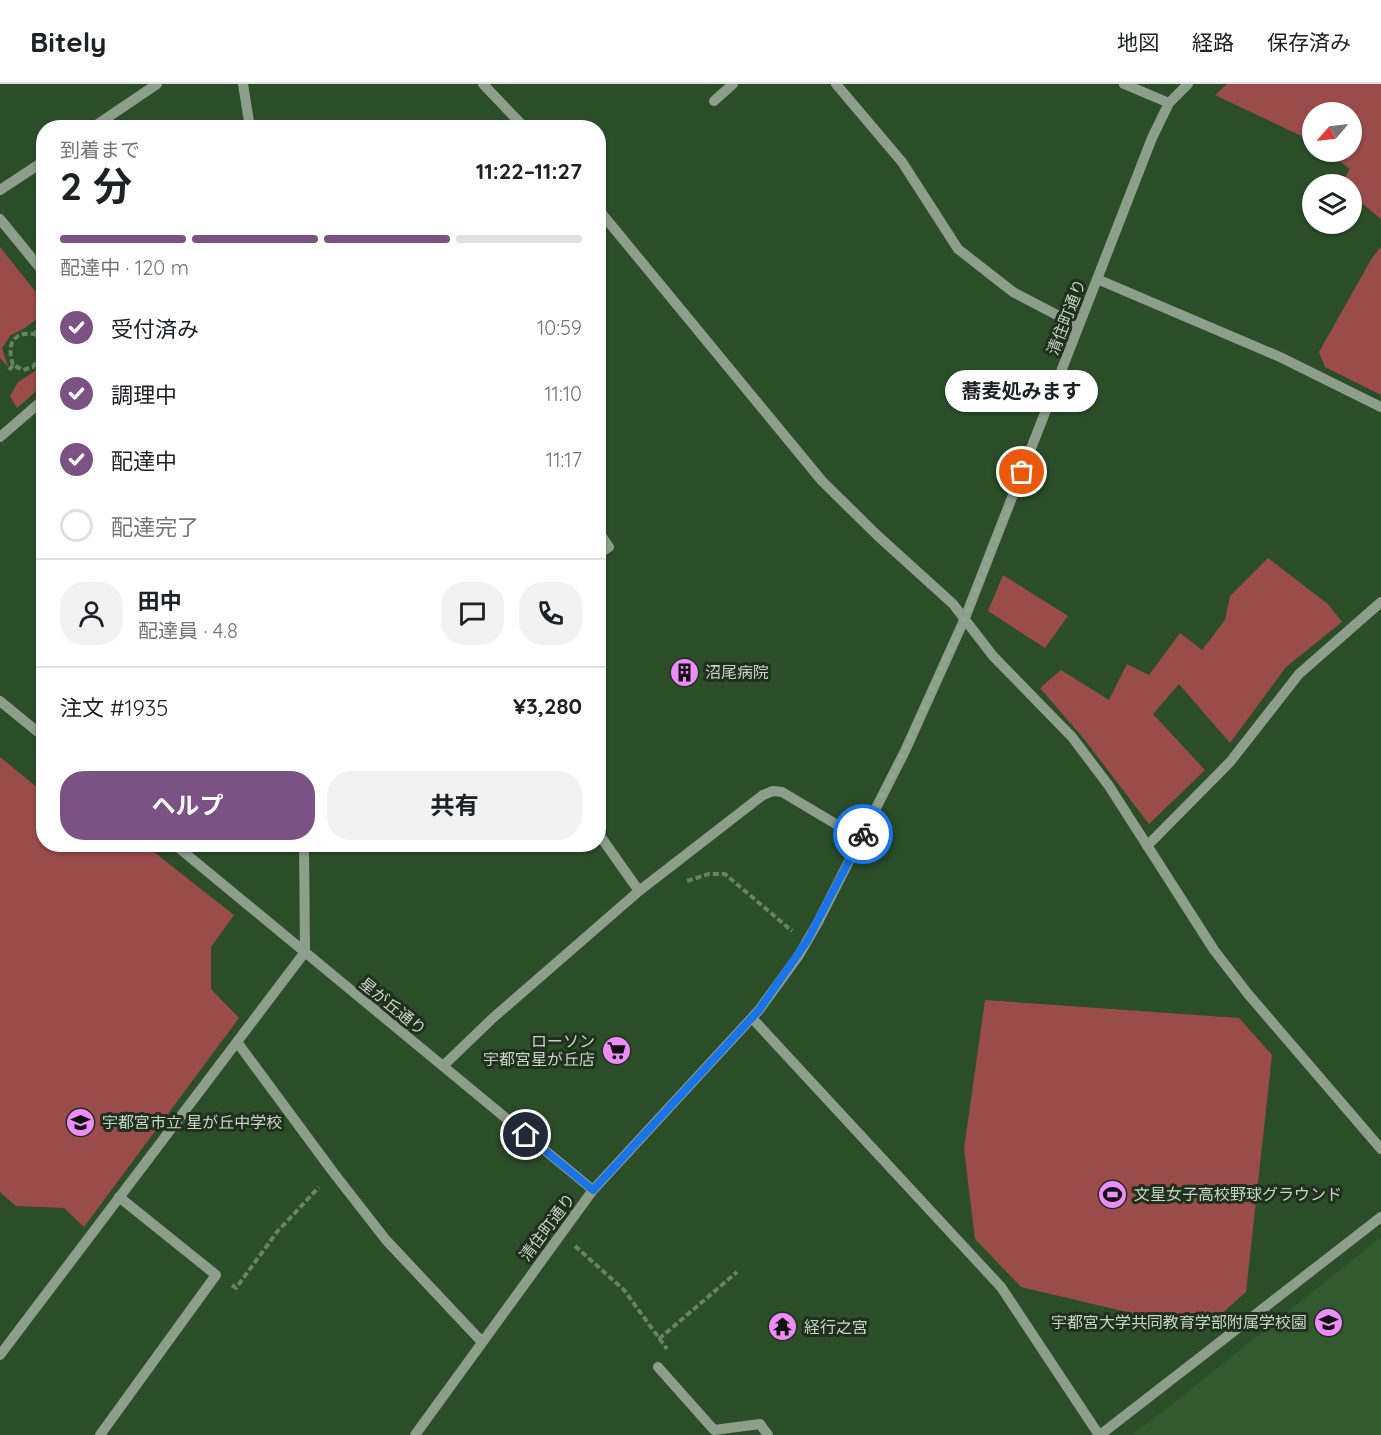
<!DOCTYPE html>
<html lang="ja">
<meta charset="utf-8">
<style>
body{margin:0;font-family:Quicksand,"Noto Sans JP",sans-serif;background:#f2f2f2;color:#202124;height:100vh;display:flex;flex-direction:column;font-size:22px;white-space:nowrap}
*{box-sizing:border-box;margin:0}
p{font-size:20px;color:#757577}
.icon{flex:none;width:33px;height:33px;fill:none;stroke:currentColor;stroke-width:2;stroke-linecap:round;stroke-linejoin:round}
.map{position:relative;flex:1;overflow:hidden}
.side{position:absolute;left:36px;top:36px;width:570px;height:732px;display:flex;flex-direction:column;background:#fff;border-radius:24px;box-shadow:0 2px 4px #0004}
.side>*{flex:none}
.needle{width:39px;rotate:242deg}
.tools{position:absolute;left:1302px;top:18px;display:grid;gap:12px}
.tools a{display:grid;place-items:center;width:60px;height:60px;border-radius:50%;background:#fff;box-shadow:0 2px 4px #0004;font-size:30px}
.pin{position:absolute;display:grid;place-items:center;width:51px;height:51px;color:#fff;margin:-26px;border:3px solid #fff;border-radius:50%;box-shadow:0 2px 6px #0007}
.courier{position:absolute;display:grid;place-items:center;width:60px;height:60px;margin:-30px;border:4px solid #1a73e8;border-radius:50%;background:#fff;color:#222;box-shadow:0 2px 8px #0007}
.bubble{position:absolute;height:42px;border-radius:21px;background:#fff;box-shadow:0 2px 4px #0004;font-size:20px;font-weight:700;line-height:42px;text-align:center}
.overview em{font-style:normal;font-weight:700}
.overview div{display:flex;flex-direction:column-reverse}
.overview{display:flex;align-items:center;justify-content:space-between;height:102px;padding:0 24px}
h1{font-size:39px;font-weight:700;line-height:45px}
.bar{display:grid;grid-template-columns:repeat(4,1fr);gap:9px 6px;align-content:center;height:72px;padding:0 24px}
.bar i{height:8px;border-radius:4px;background:#e0e0e0}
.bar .current{background:#7c5184}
.bar p{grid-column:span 4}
.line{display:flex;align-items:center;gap:15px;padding:0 24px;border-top:2px solid #e0e0e0}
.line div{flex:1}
.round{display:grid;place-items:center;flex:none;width:63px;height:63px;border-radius:24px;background:#f2f2f2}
ol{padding:0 24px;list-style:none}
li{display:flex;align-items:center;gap:18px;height:66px}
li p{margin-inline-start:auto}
li .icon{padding:6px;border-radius:50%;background:#7c5184;color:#fff;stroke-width:4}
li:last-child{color:#757577}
li i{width:33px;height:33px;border:3px solid #e0e0e0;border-radius:50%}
.cta{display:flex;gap:12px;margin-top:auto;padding:12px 24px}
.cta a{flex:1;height:69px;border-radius:24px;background:#7c5184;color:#fff;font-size:24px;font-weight:700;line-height:69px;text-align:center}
.cta a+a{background:#f2f2f2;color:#202124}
header{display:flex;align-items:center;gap:36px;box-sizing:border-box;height:84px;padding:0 30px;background:#fff;border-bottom:2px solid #e0e0e0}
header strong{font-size:28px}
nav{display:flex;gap:33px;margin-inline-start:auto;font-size:21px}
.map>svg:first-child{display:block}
</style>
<header>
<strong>Bitely</strong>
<nav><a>地図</a><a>経路</a><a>保存済み</a></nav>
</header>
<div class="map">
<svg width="1381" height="1351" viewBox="0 0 1381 1351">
<rect width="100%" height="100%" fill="#2b4e29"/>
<path fill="#30592e" d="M 1381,1153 L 1381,1351 L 1131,1351 L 1170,1322 Z"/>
<path fill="#994c4a" d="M 1227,0 L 1381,0 L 1381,135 L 1352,111 L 1352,100 L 1341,100 L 1350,85 L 1327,68 L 1352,68 L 1352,28 L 1312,28 L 1312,57 L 1215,11 Z
M 0,163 L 43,217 L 43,225 L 39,233 L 25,244 L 11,251 L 2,264 L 8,283 L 0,274 Z
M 1381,163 L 1381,311 L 1325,283 L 1319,268 L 1372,174 Z
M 43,282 L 43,301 L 17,324 L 10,312 L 18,298 Z
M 1268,474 L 1329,521 L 1342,538 L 1286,583 L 1230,659 L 1179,600 L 1153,630 L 1205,686 L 1149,740 L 1084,655 L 1040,604 L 1061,586 L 1109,616 L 1127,580 L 1149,591 L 1180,549 L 1202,566 L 1225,536 L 1230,512 Z
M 1003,491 L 1068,532 L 1045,564 L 988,527 Z
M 0,673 L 43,708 L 44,760 L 145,761 L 234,831 L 211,863 L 211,905 L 239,934 L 84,1143 L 64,1124 L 16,1122 L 0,1108 Z
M 985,916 L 1239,934 L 1272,971 L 1246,1208 L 1203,1246 L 1021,1203 L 975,1155 L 964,1065 Z"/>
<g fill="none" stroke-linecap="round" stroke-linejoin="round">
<path stroke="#668364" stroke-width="4" stroke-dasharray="6 3" stroke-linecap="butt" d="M 13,281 C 7,262 11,247 35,250
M 9,286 L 13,281 L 23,286 L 33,283 L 41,271 L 40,255 L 35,250 L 38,242 L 44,237
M 687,797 L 709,790 L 725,790 L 792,847
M 575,1162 L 624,1206 L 667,1265
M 232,1201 L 236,1204 L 277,1148 L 319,1103
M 659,1255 L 737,1188"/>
<path stroke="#8d9e8b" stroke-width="10" d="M 243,0 L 250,44
M 483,0 L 525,44
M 836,0 L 902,78 L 958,165 L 1013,208 L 1078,242
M 1124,0 L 1169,19
M 714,17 L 733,0
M 92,44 L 157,0
M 0,106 L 44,77
M 598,125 L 822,397 L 878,452 L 953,520 L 993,572 L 1072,653 L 1109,702 L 1214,866 L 1248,910 L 1381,1065
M 0,135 L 44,189
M 1097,195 L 1280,273 L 1381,323
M 0,353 L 44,315
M 598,447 L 609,463 L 598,470
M 0,617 L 44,653
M 174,760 L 593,1106
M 1147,762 L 1230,678 L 1299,590 L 1381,518
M 639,807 L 763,711 L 773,707 L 782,708 L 861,755
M 752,934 L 1001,1203 L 1099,1351
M 237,958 L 333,1088 L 386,1156 L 482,1258
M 443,982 L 494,933 L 639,807 L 598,749
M 0,1271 L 305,868 L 304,760
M 658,1283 L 714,1346 L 760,1340 L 768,1351
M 100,1351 L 216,1191 L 119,1113
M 415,1351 L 593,1106 L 759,926 L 799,871 L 818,838 L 905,667 L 965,534 L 1152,54 L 1169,19 L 1188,0
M 1100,1351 L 1381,1133"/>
</g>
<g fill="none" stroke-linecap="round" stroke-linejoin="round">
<path stroke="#8ea88c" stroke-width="6" stroke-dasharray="0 10.8" d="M 863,750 L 904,667 L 965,534 L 1022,388"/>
<path stroke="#1a73e8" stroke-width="8" d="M 526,1051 L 593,1106 L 759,926 L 807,857 L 863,750"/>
</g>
<defs>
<symbol id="building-disc" viewBox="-11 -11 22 22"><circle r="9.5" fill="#ed8cf9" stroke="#202f1e"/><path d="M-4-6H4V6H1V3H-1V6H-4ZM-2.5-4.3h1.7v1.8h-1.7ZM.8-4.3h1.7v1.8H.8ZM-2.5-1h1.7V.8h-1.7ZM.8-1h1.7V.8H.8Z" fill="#111"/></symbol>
<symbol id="supermarket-disc" viewBox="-11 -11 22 22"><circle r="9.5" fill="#ed8cf9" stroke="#202f1e"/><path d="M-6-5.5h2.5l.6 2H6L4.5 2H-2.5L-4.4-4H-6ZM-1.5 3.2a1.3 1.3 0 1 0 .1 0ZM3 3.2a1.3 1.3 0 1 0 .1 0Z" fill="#111"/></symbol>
<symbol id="school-disc" viewBox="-11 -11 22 22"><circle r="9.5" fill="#ed8cf9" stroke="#202f1e"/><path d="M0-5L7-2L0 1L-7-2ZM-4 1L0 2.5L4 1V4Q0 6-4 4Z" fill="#111"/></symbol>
<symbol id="stadium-disc" viewBox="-11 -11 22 22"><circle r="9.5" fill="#ed8cf9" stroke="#202f1e"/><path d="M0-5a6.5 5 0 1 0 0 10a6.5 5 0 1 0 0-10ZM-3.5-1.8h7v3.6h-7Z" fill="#111"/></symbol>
<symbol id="temple-disc" viewBox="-11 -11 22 22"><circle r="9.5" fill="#ed8cf9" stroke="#202f1e"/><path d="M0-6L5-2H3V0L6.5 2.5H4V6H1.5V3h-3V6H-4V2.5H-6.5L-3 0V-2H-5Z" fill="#111"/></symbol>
</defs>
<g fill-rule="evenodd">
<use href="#building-disc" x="668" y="572" width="33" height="33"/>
<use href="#supermarket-disc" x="600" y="950" width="33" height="33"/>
<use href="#school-disc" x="64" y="1022" width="33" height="33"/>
<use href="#stadium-disc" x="1096" y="1094" width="33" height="33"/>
<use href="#school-disc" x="1312" y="1222" width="33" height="33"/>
<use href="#temple-disc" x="766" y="1226" width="33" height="33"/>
</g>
<g text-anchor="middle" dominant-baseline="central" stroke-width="6" stroke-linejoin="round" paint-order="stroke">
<g font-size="16" fill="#c4d8c2" stroke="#202f1e">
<text transform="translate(1066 233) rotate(-69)">清住町通り</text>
<text transform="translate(393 922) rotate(39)">星が丘通り</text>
<text transform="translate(547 1143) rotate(-53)">清住町通り</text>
</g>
<g font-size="16" fill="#c4d8c2" stroke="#202f1e" text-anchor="start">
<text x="705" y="588">沼尾病院</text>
<text x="595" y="957" text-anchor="end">ローソン<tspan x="595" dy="18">宇都宮星が丘店</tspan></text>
<text x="102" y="1038">宇都宮市立 星が丘中学校</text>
<text x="1134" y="1110">文星女子高校野球グラウンド</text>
<text x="1307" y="1238" text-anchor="end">宇都宮大学共同教育学部附属学校園</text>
<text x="804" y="1243">経行之宮</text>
</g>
</g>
</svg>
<div class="tools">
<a><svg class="needle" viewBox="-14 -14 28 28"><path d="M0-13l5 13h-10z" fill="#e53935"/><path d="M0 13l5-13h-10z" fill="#757577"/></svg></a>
<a><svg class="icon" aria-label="layers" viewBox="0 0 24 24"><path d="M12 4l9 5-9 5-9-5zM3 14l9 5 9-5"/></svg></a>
</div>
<div class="pin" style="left:1022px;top:388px;background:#ea580c"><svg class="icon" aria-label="bag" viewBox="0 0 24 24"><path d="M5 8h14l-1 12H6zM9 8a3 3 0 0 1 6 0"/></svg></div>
<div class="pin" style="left:526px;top:1051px;background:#1f2937"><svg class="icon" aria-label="home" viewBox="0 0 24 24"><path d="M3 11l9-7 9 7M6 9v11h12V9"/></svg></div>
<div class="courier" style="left:863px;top:750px"><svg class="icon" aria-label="bike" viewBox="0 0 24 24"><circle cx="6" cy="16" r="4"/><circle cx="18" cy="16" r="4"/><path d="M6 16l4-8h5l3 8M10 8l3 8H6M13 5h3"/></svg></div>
<div class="bubble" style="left:945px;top:286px;width:153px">蕎麦処みます</div>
<section class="side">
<div class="overview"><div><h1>2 分</h1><p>到着まで</p></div><em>11:22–11:27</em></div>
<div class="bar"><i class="current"></i><i class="current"></i><i class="current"></i><i></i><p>配達中 · 120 m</p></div>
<ol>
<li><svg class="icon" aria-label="check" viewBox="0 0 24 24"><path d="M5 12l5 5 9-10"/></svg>受付済み<p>10:59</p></li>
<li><svg class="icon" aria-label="check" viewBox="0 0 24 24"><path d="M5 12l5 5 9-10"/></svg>調理中<p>11:10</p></li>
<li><svg class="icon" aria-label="check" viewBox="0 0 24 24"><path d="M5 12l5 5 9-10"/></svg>配達中<p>11:17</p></li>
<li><i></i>配達完了</li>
</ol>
<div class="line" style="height:108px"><a class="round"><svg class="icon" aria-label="person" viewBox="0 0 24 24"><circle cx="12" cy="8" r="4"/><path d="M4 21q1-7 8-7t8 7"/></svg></a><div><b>田中</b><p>配達員 · 4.8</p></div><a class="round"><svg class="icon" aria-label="chat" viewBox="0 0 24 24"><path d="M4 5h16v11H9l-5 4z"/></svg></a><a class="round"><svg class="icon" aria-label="phone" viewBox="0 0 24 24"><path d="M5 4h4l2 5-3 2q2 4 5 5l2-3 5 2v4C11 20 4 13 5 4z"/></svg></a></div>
<div class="line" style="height:78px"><div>注文 #1935</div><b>¥3,280</b></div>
<div class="cta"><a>ヘルプ</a><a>共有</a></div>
</section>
</div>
